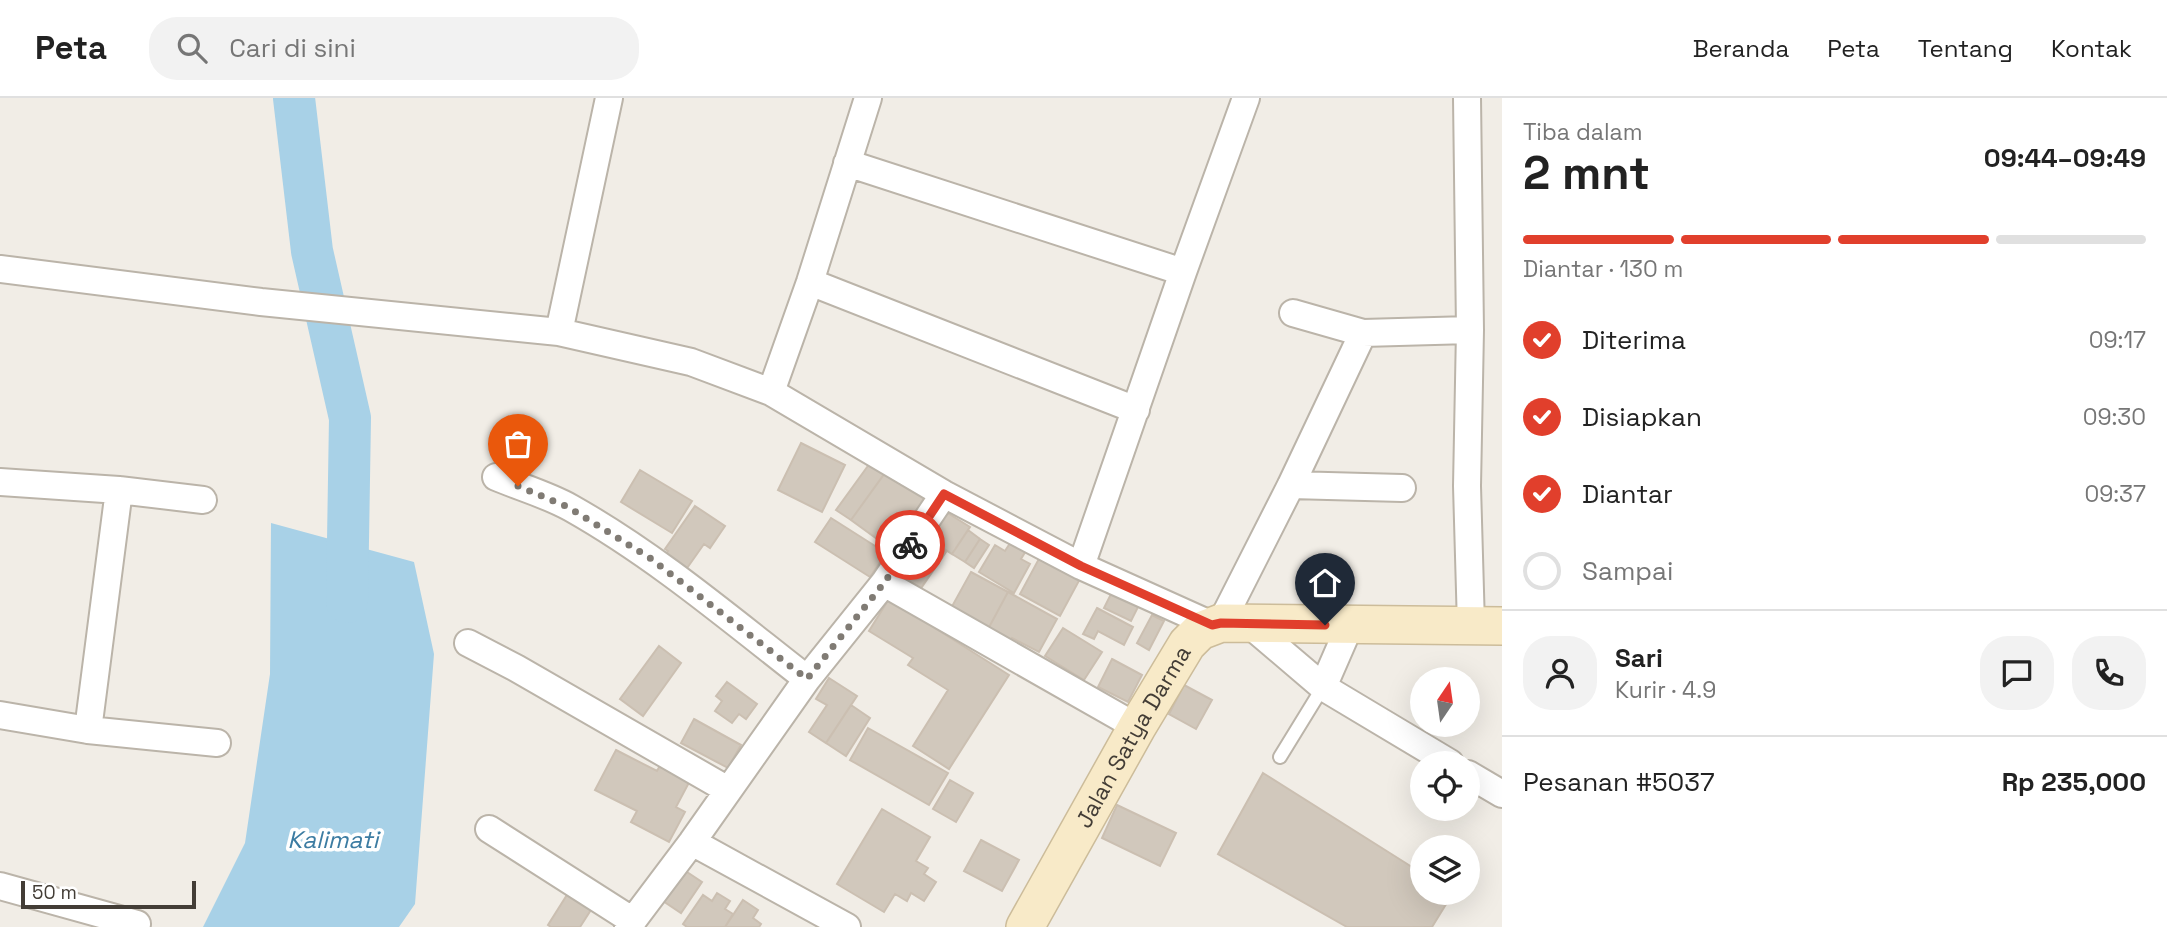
<!DOCTYPE html>
<html lang="id">
<meta charset="utf-8">
<style>
body{margin:0;font-family:"Space Grotesk",sans-serif;background:#f2f2f2;color:#222;height:100vh;display:flex;flex-direction:column;font-size:26px;white-space:nowrap}
*{box-sizing:border-box;margin:0}
p{font-size:23px;color:#767676}
.icon{flex:none;width:38px;height:38px;fill:none;stroke:currentColor;stroke-width:2;stroke-linecap:round;stroke-linejoin:round}
.map{position:relative;flex:1;overflow:hidden}
.details{display:flex;flex-direction:column;background:#fff;width:665px}
.details>*{flex:none}
.needle{width:46px;rotate:13deg}
.tools{position:absolute;left:1410px;top:569px;display:grid;gap:14px}
.tools a{display:grid;place-items:center;width:70px;height:70px;border-radius:50%;background:#fff;box-shadow:0 7px 28px #0002;font-size:35px}
.scale{position:absolute;left:21px;bottom:18px;width:175px;box-sizing:border-box;padding-left:7px;border:4px solid #433d36;border-top:0;font-size:19px;line-height:24px;white-space:nowrap;color:#433d36;-webkit-text-stroke:5px #fff;paint-order:stroke}
.pin{position:absolute;display:grid;place-items:center;width:60px;height:60px;color:#fff;margin:-72px -30px;border-radius:50% 50% 50% 0;rotate:-45deg;box-shadow:0 0 7px #0007}
.pin .icon{rotate:45deg}
.courier{position:absolute;display:grid;place-items:center;width:70px;height:70px;margin:-35px;border:5px solid #e13f2c;border-radius:50%;background:#fff;color:#222;box-shadow:0 2px 9px #0007}
.head em{font-style:normal;font-weight:600}
.head div{display:flex;flex-direction:column-reverse}
.head{display:flex;align-items:center;justify-content:space-between;height:119px;padding:0 21px}
h1{font-size:46px;font-weight:600;line-height:52px}
.bar{display:grid;grid-template-columns:repeat(4,1fr);gap:10px 7px;align-content:center;height:84px;padding:0 21px}
.bar i{height:9px;border-radius:5px;background:#e0e0e0}
.bar .selected{background:#e13f2c}
.bar p{grid-column:span 4}
.line{display:flex;align-items:center;gap:18px;padding:0 21px;border-top:2px solid #e0e0e0}
.line div{flex:1}
.round{display:grid;place-items:center;flex:none;width:74px;height:74px;border-radius:28px;background:#f2f2f2}
ol{padding:0 21px;list-style:none}
li{display:flex;align-items:center;gap:21px;height:77px}
li p{margin-inline-start:auto}
li .icon{padding:7px;border-radius:50%;background:#e13f2c;color:#fff;stroke-width:4}
li:last-child{color:#767676}
li i{width:38px;height:38px;border:4px solid #e0e0e0;border-radius:50%}
header{display:flex;align-items:center;gap:42px;box-sizing:border-box;height:98px;padding:0 35px;background:#fff;border-bottom:2px solid #e0e0e0}
header strong{font-size:33px}
nav{display:flex;gap:38px;margin-inline-start:auto;font-size:24px}
.search{width:490px;height:63px;background:#f2f2f2;display:flex;align-items:center;gap:18px;box-sizing:border-box;padding:0 24px;border-radius:28px;color:#767676;font-size:26px}
main{display:flex;flex:1;min-height:0}
.map>svg:first-child{display:block}
</style>
<header>
<strong>Peta</strong>
<div class="search"><svg class="icon" aria-label="search" viewBox="0 0 24 24"><circle cx="10" cy="10" r="6"/><path d="M15 15l6 6"/></svg>Cari di sini</div>
<nav><a>Beranda</a><a>Peta</a><a>Tentang</a><a>Kontak</a></nav>
</header>
<main>
<div class="map">
<svg width="1502" height="829" viewBox="0 0 1502 829">
<rect width="100%" height="100%" fill="#f1ede6"/>
<path fill="#a8d1e7" d="M 271,425 L 414,464 L 434,556 L 415,806 L 399,829 L 203,829 L 245,745 L 270,576 Z"/>
<g fill="none" stroke-linecap="round" stroke-linejoin="round">
<path stroke="#a8d1e7" stroke-width="42" d="M 294,0 L 312,153 L 350,320 L 347,504"/>
</g>
<path fill="#d1c8bc" stroke="#cbbfb1" stroke-width="2" d="M 801,345 L 845,367 L 822,414 L 778,392 Z
M 870,365 L 885,375 L 851,422 L 836,412 Z
M 890,368 L 930,397 L 891,451 L 851,422 Z
M 640,372 L 692,403 L 672,435 L 621,404 Z
M 695,408 L 725,428 L 710,450 L 704,446 L 685,473 L 664,459 L 668,453 L 665,451 Z
M 946,414 L 970,429 L 952,456 L 929,441 Z
M 831,420 L 886,455 L 870,479 L 815,444 Z
M 968,432 L 980,441 L 965,464 L 952,456 Z
M 926,441 L 946,454 L 917,496 L 898,483 Z
M 980,441 L 989,447 L 974,470 L 965,464 Z
M 1012,442 L 1027,451 L 1021,461 L 1030,466 L 1014,495 L 979,474 L 995,447 L 1005,453 Z
M 1041,457 L 1081,479 L 1060,518 L 1020,496 Z
M 971,474 L 1008,494 L 987,533 L 950,512 Z
M 1114,490 L 1141,503 L 1131,523 L 1104,510 Z
M 1008,494 L 1057,521 L 1039,554 L 1012,540 L 1009,545 L 987,533 Z
M 889,501 L 1009,577 L 949,671 L 913,648 L 948,592 L 908,567 L 913,560 L 869,533 Z
M 1097,510 L 1133,529 L 1124,547 L 1098,533 L 1094,541 L 1083,536 Z
M 1152,517 L 1164,523 L 1149,552 L 1137,545 Z
M 1063,530 L 1102,554 L 1084,582 L 1045,558 Z
M 659,548 L 681,565 L 643,618 L 620,601 Z
M 1112,561 L 1142,577 L 1128,604 L 1098,589 Z
M 829,580 L 857,598 L 826,645 L 809,634 L 827,607 L 816,601 Z
M 727,584 L 757,606 L 746,621 L 739,616 L 732,625 L 715,613 L 722,603 L 716,598 Z
M 1184,587 L 1212,602 L 1196,631 L 1169,616 Z
M 851,607 L 870,620 L 846,658 L 826,645 Z
M 694,621 L 741,647 L 728,670 L 681,645 Z
M 868,630 L 948,675 L 929,707 L 850,662 Z
M 616,652 L 657,673 L 663,662 L 693,677 L 676,709 L 685,714 L 669,744 L 631,724 L 637,713 L 595,692 Z
M 1263,675 L 1423,776 L 1423,794 L 1453,795 L 1432,829 L 1347,829 L 1218,756 Z
M 950,682 L 973,695 L 956,724 L 933,711 Z
M 1117,707 L 1176,735 L 1160,768 L 1102,740 Z
M 882,711 L 930,739 L 916,763 L 928,770 L 924,776 L 936,784 L 924,803 L 911,795 L 907,803 L 895,796 L 884,814 L 837,786 Z
M 981,742 L 1019,762 L 1002,793 L 964,773 Z
M 681,770 L 702,784 L 681,815 L 660,801 Z
M 572,789 L 596,804 L 580,829 L 551,829 L 548,827 Z
M 717,795 L 730,803 L 725,811 L 733,816 L 725,829 L 687,829 L 683,826 L 703,797 L 712,803 Z
M 743,802 L 758,812 L 753,820 L 761,826 L 759,829 L 725,829 Z"/>
<g fill="none" stroke-linecap="round" stroke-linejoin="round">
<defs>
<path id="service" d="M 1280,659 L 1323,589"/>
<path id="minor" d="M 1467,0 L 1470,232 L 1467,388 L 1471,528
M 847,65 L 1183,174
M 0,171 L 261,204 L 559,234 L 691,264 L 771,294 L 944,396 L 1081,468 L 1212,527
M 810,184 L 1136,312
M 1293,215 L 1363,235 L 1470,232
M 559,234 L 609,0
M 771,294 L 810,184 L 868,0
M 496,379 C 520,389 548,397 571,410 C 656,458 730,521 807,581
M 0,384 L 119,392 L 203,402
M 1291,387 L 1402,390
M 1081,468 L 1183,174 L 1246,0
M 884,485 L 1137,629
M 1221,525 L 1291,387 L 1363,235
M 1249,526 L 1323,589 L 1450,665
M 468,545 L 516,570 L 728,692
M 1323,589 L 1350,527
M 0,617 L 88,632 L 217,645
M 88,632 L 119,392
M 1468,676 L 1502,696
M 489,731 L 633,823
M 692,744 L 847,829
M 0,788 L 137,826
M 628,829 L 692,744 L 807,581 L 884,485 L 944,396"/>
<g id="secondary">
<path id="s1" d="M 1025,829 L 1137,629 L 1187,546 L 1200,533 L 1221,525 L 1502,528"/>
</g>
</defs>
<use href="#service" stroke="#bbb4a9" stroke-width="16"/>
<use href="#minor" stroke="#bbb4a9" stroke-width="30"/>
<use href="#secondary" stroke="#ccbc9a" stroke-width="40"/>
<use href="#service" stroke="#fff" stroke-width="12"/>
<use href="#minor" stroke="#fff" stroke-width="26"/>
<use href="#secondary" stroke="#f8eac8" stroke-width="37"/>
</g>
<g fill="none" stroke-linecap="round" stroke-linejoin="round">
<path stroke="#807b74" stroke-width="7" stroke-dasharray="0 12.6" d="M 518,388 L 568,409 L 650,460 L 807,581 L 884,485 L 910,447"/>
<path stroke="#e13f2c" stroke-width="9" d="M 910,447 L 944,396 L 1081,468 L 1212,527 L 1221,525 L 1325,527"/>
</g>
<g text-anchor="middle" dominant-baseline="central" stroke-width="7" stroke-linejoin="round" paint-order="stroke">
<g font-size="23" fill="#433d36" stroke="#fff">
<text stroke="none"><textPath href="#s1" startOffset="219">Jalan Satya Darma</textPath></text>
</g>
<g font-size="24" font-style="italic" fill="#3c7ca2" stroke="#fff">
<text x="333" y="741">Kalimati</text>
</g>
</g>
</svg>
<div class="tools">
<a><svg class="needle" viewBox="-14 -14 28 28"><path d="M0-13l5 13h-10z" fill="#e53935"/><path d="M0 13l5-13h-10z" fill="#767676"/></svg></a>
<a><svg class="icon" aria-label="locate" viewBox="0 0 24 24"><circle cx="12" cy="12" r="6"/><path d="M12 2v4M12 18v4M2 12h4M18 12h4"/></svg></a>
<a><svg class="icon" aria-label="layers" viewBox="0 0 24 24"><path d="M12 4l9 5-9 5-9-5zM3 14l9 5 9-5"/></svg></a>
</div>
<div class="scale">50 m</div>
<div class="pin" style="left:518px;top:388px;background:#ea580c"><svg class="icon" aria-label="bag" viewBox="0 0 24 24"><path d="M5 8h14l-1 12H6zM9 8a3 3 0 0 1 6 0"/></svg></div>
<div class="pin" style="left:1325px;top:527px;background:#1f2937"><svg class="icon" aria-label="home" viewBox="0 0 24 24"><path d="M3 11l9-7 9 7M6 9v11h12V9"/></svg></div>
<div class="courier" style="left:910px;top:447px"><svg class="icon" aria-label="bike" viewBox="0 0 24 24"><circle cx="6" cy="16" r="4"/><circle cx="18" cy="16" r="4"/><path d="M6 16l4-8h5l3 8M10 8l3 8H6M13 5h3"/></svg></div>
</div>
<section class="details">
<div class="head"><div><h1>2 mnt</h1><p>Tiba dalam</p></div><em>09:44–09:49</em></div>
<div class="bar"><i class="selected"></i><i class="selected"></i><i class="selected"></i><i></i><p>Diantar · 130 m</p></div>
<ol>
<li><svg class="icon" aria-label="check" viewBox="0 0 24 24"><path d="M5 12l5 5 9-10"/></svg>Diterima<p>09:17</p></li>
<li><svg class="icon" aria-label="check" viewBox="0 0 24 24"><path d="M5 12l5 5 9-10"/></svg>Disiapkan<p>09:30</p></li>
<li><svg class="icon" aria-label="check" viewBox="0 0 24 24"><path d="M5 12l5 5 9-10"/></svg>Diantar<p>09:37</p></li>
<li><i></i>Sampai</li>
</ol>
<div class="line" style="height:126px"><a class="round"><svg class="icon" aria-label="person" viewBox="0 0 24 24"><circle cx="12" cy="8" r="4"/><path d="M4 21q1-7 8-7t8 7"/></svg></a><div><b>Sari</b><p>Kurir · 4.9</p></div><a class="round"><svg class="icon" aria-label="chat" viewBox="0 0 24 24"><path d="M4 5h16v11H9l-5 4z"/></svg></a><a class="round"><svg class="icon" aria-label="phone" viewBox="0 0 24 24"><path d="M5 4h4l2 5-3 2q2 4 5 5l2-3 5 2v4C11 20 4 13 5 4z"/></svg></a></div>
<div class="line" style="height:91px"><div>Pesanan #5037</div><b>Rp 235,000</b></div>
</section>
</main>
